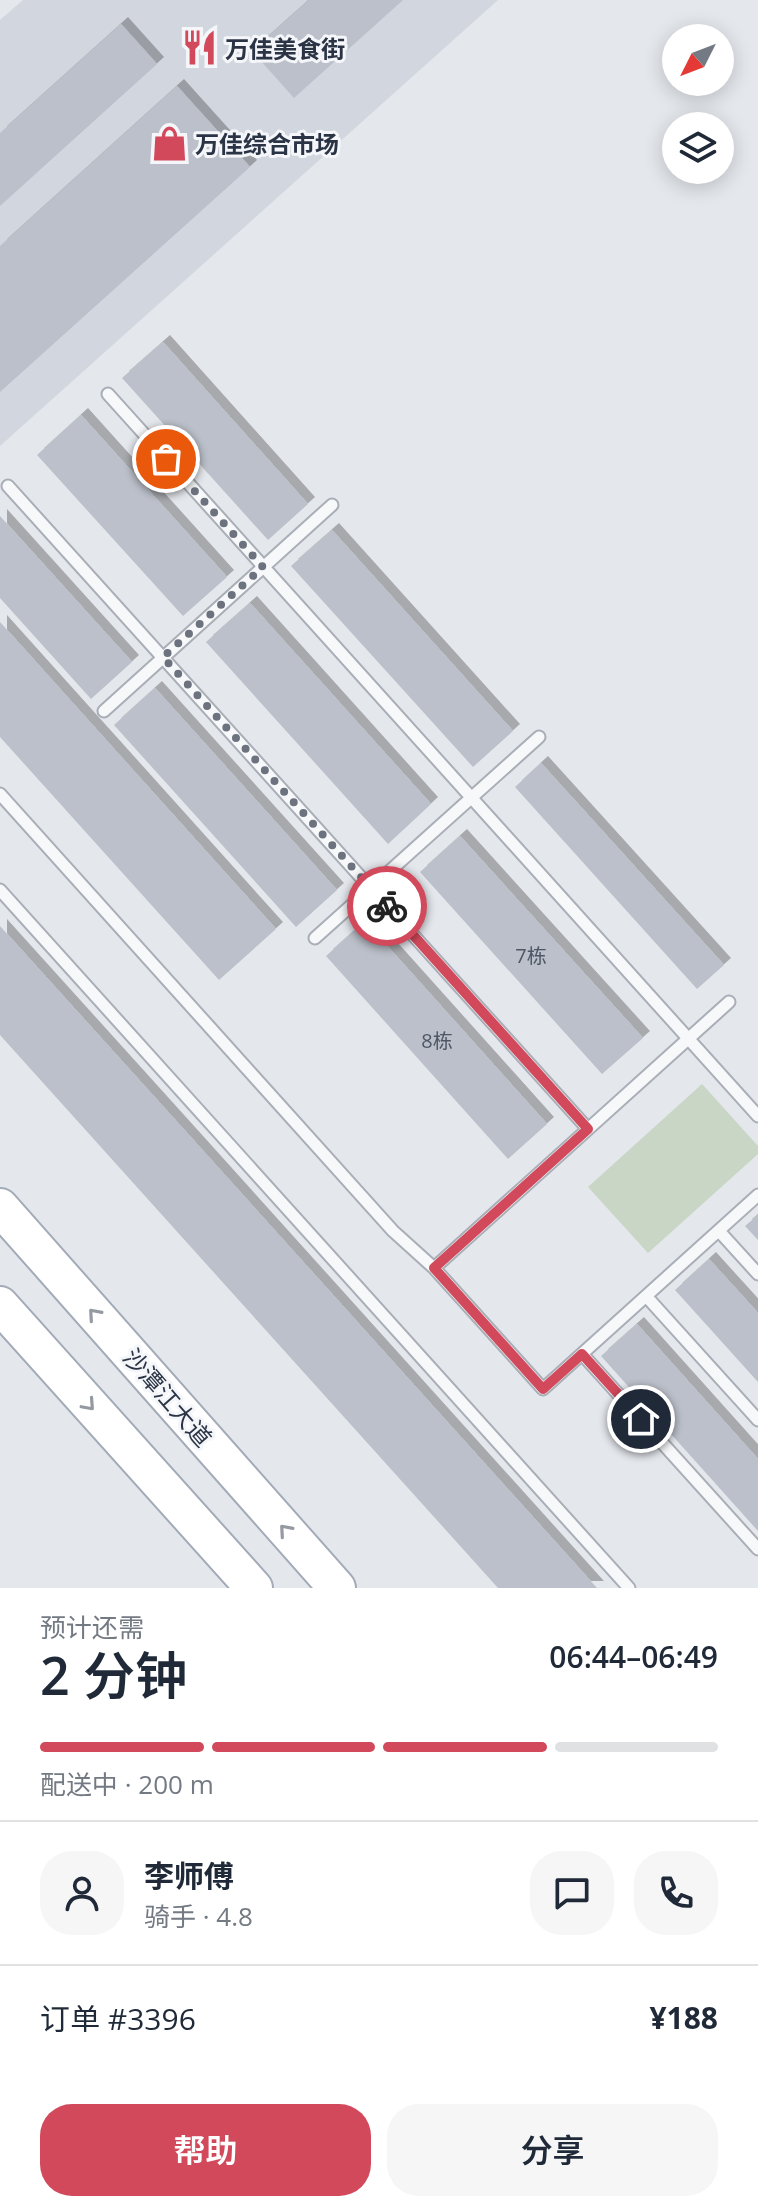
<!DOCTYPE html>
<html lang="zh">
<meta charset="utf-8">
<style>
body{margin:0;font-family:"Open Sans","Noto Sans SC",sans-serif;background:#f6f6f7;color:#1f2937;height:100vh;display:flex;flex-direction:column;font-size:30px;white-space:nowrap}
*{box-sizing:border-box;margin:0}
p{font-size:26px;color:#747a83}
.icon{flex:none;width:44px;height:44px;fill:none;stroke:currentColor;stroke-width:2;stroke-linecap:round;stroke-linejoin:round}
.map{position:relative;height:1588px;overflow:hidden}
.drawer{display:flex;flex-direction:column;background:#fff;flex:1}
.drawer>*{flex:none}
.needle{width:52px;rotate:228deg}
.fabs{position:absolute;left:662px;top:24px;display:grid;gap:16px}
.fabs a{display:grid;place-items:center;width:72px;height:72px;border-radius:50%;background:#fff;box-shadow:0 4px 20px #0003;font-size:40px}
.pin{position:absolute;display:grid;place-items:center;width:68px;height:68px;color:#fff;margin:-34px;border:4px solid #fff;border-radius:50%;box-shadow:0 2px 8px #0007}
.courier{position:absolute;display:grid;place-items:center;width:80px;height:80px;margin:-40px;border:6px solid #d1495b;border-radius:50%;background:#fff;color:#222;box-shadow:0 2px 10px #0007}
.summary em{font-style:normal;font-weight:600}
.summary div{display:flex;flex-direction:column-reverse}
.summary{display:flex;align-items:center;justify-content:space-between;height:136px;padding:0 40px}
h1{font-size:52px;font-weight:600;line-height:60px}
.bar{display:grid;grid-template-columns:repeat(4,1fr);gap:12px 8px;align-content:center;height:96px;padding:0 40px}
.bar i{height:10px;border-radius:6px;background:#e0e1e3}
.bar .selected{background:#d1495b}
.bar p{grid-column:span 4}
.line{display:flex;align-items:center;gap:20px;padding:0 40px;border-top:2px solid #e0e1e3}
.line div{flex:1}
.round{display:grid;place-items:center;flex:none;width:84px;height:84px;border-radius:32px;background:#f6f6f7}
.button{display:flex;gap:16px;margin-top:auto;padding:16px 40px}
.button a{flex:1;height:92px;border-radius:32px;background:#d1495b;color:#fff;font-size:32px;font-weight:600;line-height:92px;text-align:center}
.button a+a{background:#f6f6f7;color:#1f2937}
.map>svg:first-child{display:block}
</style>
<div class="map">
<svg width="758" height="1588" viewBox="0 0 758 1588">
<defs>
<filter id="shadow"><feDropShadow dx="7" dy="-7" stdDeviation="0" flood-color="#0004"/></filter>
</defs>
<rect width="100%" height="100%" fill="#e4e7ec"/>
<path fill="#d2d6de" d="M 23,0 L 498,0 L 0,446 L 0,20 Z"/>
<path fill="#c9d6c5" d="M 702,1084 L 758,1146 L 758,1154 L 648,1253 L 588,1187 Z"/>
<path fill="#bbc0ca" filter="url(#shadow)" d="M 309,0 L 403,0 L 294,98 L 252,51 Z
M 121,24 L 157,64 L 0,206 L 0,133 Z
M 177,86 L 250,167 L 0,392 L 0,246 Z
M 163,342 L 308,504 L 268,540 L 122,378 Z
M 81,415 L 227,577 L 183,616 L 37,455 Z
M 0,516 L 132,662 L 91,699 L 0,598 Z
M 332,530 L 513,731 L 473,767 L 291,566 Z
M 250,603 L 431,804 L 388,844 L 206,642 Z
M 0,622 L 276,929 L 219,980 L 0,737 Z
M 155,688 L 337,890 L 296,927 L 114,725 Z
M 541,763 L 724,965 L 697,989 L 515,787 Z
M 460,836 L 643,1038 L 602,1074 L 420,872 Z
M 365,921 L 547,1124 L 508,1159 L 326,956 Z
M 0,926 L 197,1144 L 597,1588 L 498,1588 L 0,1035 Z
M 758,1215 L 758,1240 L 745,1226 Z
M 709,1259 L 758,1313 L 758,1382 L 675,1290 Z
M 637,1324 L 758,1459 L 758,1531 L 601,1356 Z"/>
<g fill="none" stroke-linecap="round" stroke-linejoin="round">
<defs>
<path id="service" d="M 108,394 L 758,1116
M 8,486 L 588,1129
M 104,711 L 332,505
M 0,794 L 393,1231 L 434,1268 L 729,1002
M 0,890 L 629,1588
M 315,938 L 539,737
M 719,1231 L 758,1274
M 434,1268 L 543,1389 L 758,1195
M 646,1296 L 758,1420
M 582,1354 L 758,1549"/>
<path id="primary" d="M 0,1207 L 337,1588
M 0,1305 L 254,1588"/>
</defs>
<use href="#service" stroke="#a9aeb7" stroke-width="15"/>
<use href="#primary" stroke="#a3abb8" stroke-width="40"/>
<use href="#service" stroke="#f7f8fa" stroke-width="11"/>
<use href="#primary" stroke="#fff" stroke-width="36"/>
</g>
<defs><path id="oneway-chevron" d="M-2-3.5L2.5 0L-2 3.5" fill="none" stroke-width="1.6" stroke-linecap="round" stroke-linejoin="round" transform="scale(2)"/></defs>
<g stroke="#959aa2">
<use href="#oneway-chevron" transform="translate(94 1314) rotate(-131)"/>
<use href="#oneway-chevron" transform="translate(89 1405) rotate(48)"/>
<use href="#oneway-chevron" transform="translate(285 1530) rotate(-131)"/>
</g>
<g fill="none" stroke-linecap="round" stroke-linejoin="round">
<path stroke="#6c737f" stroke-width="8" stroke-dasharray="0 14.4" d="M 166,459 L 263,567 L 163,657 L 387,906"/>
<path stroke="#d1495b" stroke-width="10" d="M 387,906 L 588,1129 L 434,1268 L 543,1389 L 582,1354 L 641,1419"/>
</g>
<defs>
<symbol id="restaurant-bare" viewBox="-9 -9 18 18"><path d="M-5-6h1v4h1v-4h1v4h1v-4h1v5L-1.5 .5V6h-2V.5L-5-1ZM5-6V6H3V1.5H1.5Q1.5-4 5-6Z" fill="#d1495b" stroke="#f4f6f9" stroke-width="2.5" paint-order="stroke"/></symbol>
<symbol id="shop-bare" viewBox="-9 -9 18 18"><path d="M-5-2.5h2.3a2.7 3.5 0 0 1 5.4 0H5L5.5 6h-11ZM-1.5-2.5h3a1.5 2.3 0 0 0-3 0Z" fill="#d1495b" stroke="#f4f6f9" stroke-width="2.5" paint-order="stroke"/></symbol>
</defs>
<g fill-rule="evenodd">
<use href="#restaurant-bare" x="174" y="22" width="51" height="51"/>
<use href="#shop-bare" x="144" y="118" width="51" height="51"/>
</g>
<g text-anchor="middle" dominant-baseline="central" stroke-width="6" stroke-linejoin="round" paint-order="stroke">
<g font-size="20" fill="#4f5766">
<text x="531" y="955">7栋</text>
<text x="437" y="1040">8栋</text>
</g>
<g font-size="24" font-weight="bold" fill="#2b3445" stroke="#f4f6f9" text-anchor="start">
<text x="225" y="48">万佳美食街</text>
<text x="195" y="143">万佳综合市场</text>
</g>
<g font-size="24" fill="#2b3445" stroke="#f4f6f9">
<text transform="translate(168 1397) rotate(49)">沙潭江大道</text>
</g>
</g>
</svg>
<div class="fabs">
<a><svg class="needle" viewBox="-14 -14 28 28"><path d="M0-13l5 13h-10z" fill="#e53935"/><path d="M0 13l5-13h-10z" fill="#747a83"/></svg></a>
<a><svg class="icon" aria-label="layers" viewBox="0 0 24 24"><path d="M12 4l9 5-9 5-9-5zM3 14l9 5 9-5"/></svg></a>
</div>
<div class="pin" style="left:166px;top:459px;background:#ea580c"><svg class="icon" aria-label="bag" viewBox="0 0 24 24"><path d="M5 8h14l-1 12H6zM9 8a3 3 0 0 1 6 0"/></svg></div>
<div class="pin" style="left:641px;top:1419px;background:#1f2937"><svg class="icon" aria-label="home" viewBox="0 0 24 24"><path d="M3 11l9-7 9 7M6 9v11h12V9"/></svg></div>
<div class="courier" style="left:387px;top:906px"><svg class="icon" aria-label="bike" viewBox="0 0 24 24"><circle cx="6" cy="16" r="4"/><circle cx="18" cy="16" r="4"/><path d="M6 16l4-8h5l3 8M10 8l3 8H6M13 5h3"/></svg></div>
</div>
<section class="drawer">
<div class="summary"><div><h1>2 分钟</h1><p>预计还需</p></div><em>06:44–06:49</em></div>
<div class="bar"><i class="selected"></i><i class="selected"></i><i class="selected"></i><i></i><p>配送中 · 200 m</p></div>
<div class="line" style="height:144px"><a class="round"><svg class="icon" aria-label="person" viewBox="0 0 24 24"><circle cx="12" cy="8" r="4"/><path d="M4 21q1-7 8-7t8 7"/></svg></a><div><b>李师傅</b><p>骑手 · 4.8</p></div><a class="round"><svg class="icon" aria-label="chat" viewBox="0 0 24 24"><path d="M4 5h16v11H9l-5 4z"/></svg></a><a class="round"><svg class="icon" aria-label="phone" viewBox="0 0 24 24"><path d="M5 4h4l2 5-3 2q2 4 5 5l2-3 5 2v4C11 20 4 13 5 4z"/></svg></a></div>
<div class="line" style="height:104px"><div>订单 #3396</div><b>¥188</b></div>
<div class="button"><a>帮助</a><a>分享</a></div>
</section>
